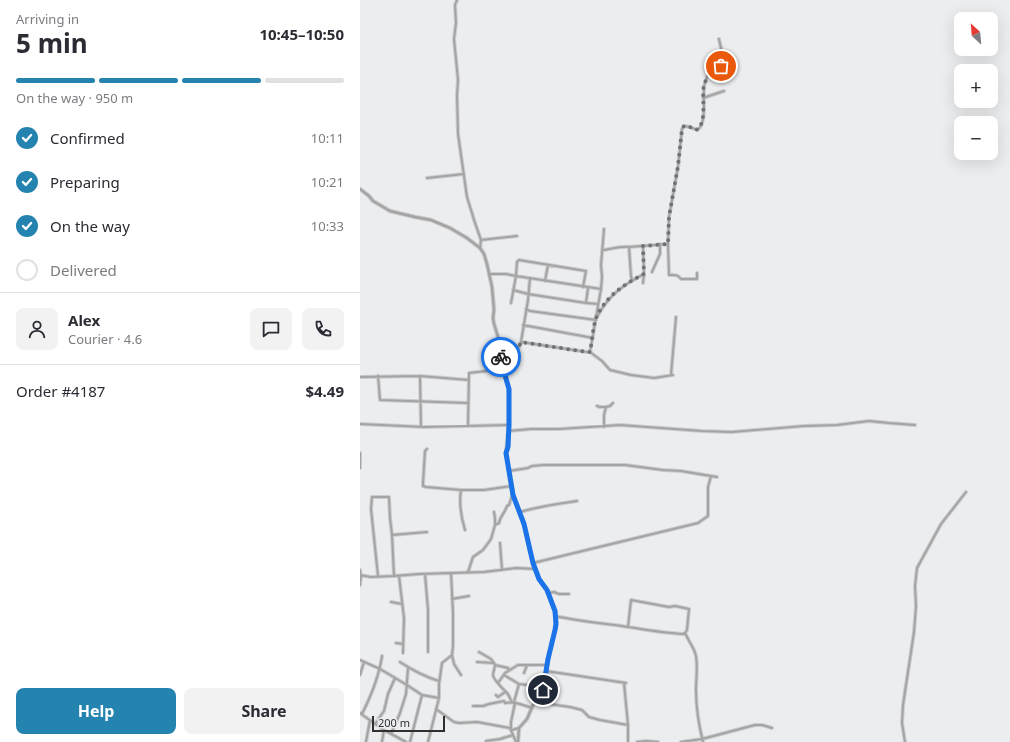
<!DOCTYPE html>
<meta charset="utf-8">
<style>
body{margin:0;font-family:"Noto Sans",sans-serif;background:#f2f2f3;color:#2b2b33;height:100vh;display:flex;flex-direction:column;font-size:15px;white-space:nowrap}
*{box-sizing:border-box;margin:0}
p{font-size:13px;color:#7c7c81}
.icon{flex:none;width:22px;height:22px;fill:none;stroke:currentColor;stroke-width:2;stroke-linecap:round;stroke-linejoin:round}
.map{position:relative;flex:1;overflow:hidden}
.sheet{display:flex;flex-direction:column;background:#fff;width:360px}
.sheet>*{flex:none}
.needle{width:26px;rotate:334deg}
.tools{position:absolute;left:594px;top:12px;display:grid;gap:8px}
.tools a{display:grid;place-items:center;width:44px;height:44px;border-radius:8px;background:#fff;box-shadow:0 4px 16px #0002;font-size:20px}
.scale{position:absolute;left:12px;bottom:10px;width:73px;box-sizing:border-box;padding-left:4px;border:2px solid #2f2f30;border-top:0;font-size:11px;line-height:14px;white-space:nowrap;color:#2f2f30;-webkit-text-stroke:3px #ecedef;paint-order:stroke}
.pin{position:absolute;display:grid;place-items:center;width:34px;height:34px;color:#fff;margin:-17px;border:2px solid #fff;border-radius:50%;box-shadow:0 1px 4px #0007}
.courier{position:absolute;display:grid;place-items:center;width:40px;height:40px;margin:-20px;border:3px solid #1a73e8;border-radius:50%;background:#fff;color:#222;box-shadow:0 1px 5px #0007}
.summary em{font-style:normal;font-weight:700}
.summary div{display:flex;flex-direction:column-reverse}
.summary{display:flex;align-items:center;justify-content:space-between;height:68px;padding:0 16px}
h1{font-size:26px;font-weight:700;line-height:30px}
.bar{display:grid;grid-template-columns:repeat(4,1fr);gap:6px 4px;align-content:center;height:48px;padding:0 16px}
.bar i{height:5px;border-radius:3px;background:#e1e1e2}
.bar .current{background:#2483af}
.bar p{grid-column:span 4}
.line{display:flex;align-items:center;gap:10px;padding:0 16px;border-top:1px solid #e1e1e2}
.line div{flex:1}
.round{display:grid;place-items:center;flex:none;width:42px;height:42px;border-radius:8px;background:#f2f2f3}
ol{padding:0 16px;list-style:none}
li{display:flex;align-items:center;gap:12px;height:44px}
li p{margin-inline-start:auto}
li .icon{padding:4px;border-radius:50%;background:#2483af;color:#fff;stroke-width:4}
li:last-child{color:#7c7c81}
li i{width:22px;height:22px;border:2px solid #e1e1e2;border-radius:50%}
.cta{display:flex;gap:8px;margin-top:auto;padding:8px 16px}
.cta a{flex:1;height:46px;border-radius:8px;background:#2483af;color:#fff;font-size:16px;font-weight:700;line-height:46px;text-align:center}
.cta a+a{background:#f2f2f3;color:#2b2b33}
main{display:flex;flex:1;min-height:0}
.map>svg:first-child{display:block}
</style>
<main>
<section class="sheet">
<div class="summary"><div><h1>5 min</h1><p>Arriving in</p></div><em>10:45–10:50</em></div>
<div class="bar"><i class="current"></i><i class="current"></i><i class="current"></i><i></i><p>On the way · 950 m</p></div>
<ol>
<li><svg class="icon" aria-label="check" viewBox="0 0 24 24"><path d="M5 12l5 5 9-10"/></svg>Confirmed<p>10:11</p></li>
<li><svg class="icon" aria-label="check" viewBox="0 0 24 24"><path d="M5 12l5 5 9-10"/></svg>Preparing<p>10:21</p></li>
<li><svg class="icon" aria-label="check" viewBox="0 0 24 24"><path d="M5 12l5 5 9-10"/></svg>On the way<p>10:33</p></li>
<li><i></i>Delivered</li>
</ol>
<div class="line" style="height:72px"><a class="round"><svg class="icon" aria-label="person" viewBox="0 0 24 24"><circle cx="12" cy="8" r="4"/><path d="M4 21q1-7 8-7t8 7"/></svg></a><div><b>Alex</b><p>Courier · 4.6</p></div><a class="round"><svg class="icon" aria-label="chat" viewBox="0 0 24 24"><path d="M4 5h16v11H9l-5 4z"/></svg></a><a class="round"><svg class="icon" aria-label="phone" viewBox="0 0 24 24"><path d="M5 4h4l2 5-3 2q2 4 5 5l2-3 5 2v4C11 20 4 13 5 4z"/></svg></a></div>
<div class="line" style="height:52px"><div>Order #4187</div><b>$4.49</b></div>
<div class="cta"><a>Help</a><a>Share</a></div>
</section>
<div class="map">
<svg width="650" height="742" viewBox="0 0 650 742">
<rect width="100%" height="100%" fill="#ecedef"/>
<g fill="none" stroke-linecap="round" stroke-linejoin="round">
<defs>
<path id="minor" d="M 97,0 L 95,5 L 96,23 L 94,39 L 98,80 L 97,95 L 98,134 L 107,197 L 115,223 L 121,240 L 120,248
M 343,98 L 364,91
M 67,178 L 104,174
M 121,240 L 157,236
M 283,246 L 284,274 L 283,283
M 269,247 L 271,276 L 272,280
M 243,250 C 250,249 262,246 269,247 L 308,244
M 292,272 L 300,254 L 300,244
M 337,273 L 337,279 L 321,279 C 318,274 314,275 309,275 L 308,244 L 309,217 L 318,167 L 322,129 L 324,126 L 330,127 L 337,130 C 347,125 343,99 344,88 C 344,82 348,76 350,70 L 361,66 L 363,57 L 359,39
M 129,274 L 146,274 L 156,276 L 241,289
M 185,281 L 188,265
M 153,290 L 168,294 L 226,303 L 238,304
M 151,303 L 156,276 L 157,262 L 159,260 L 226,271 L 223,287
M 226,303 L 228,288
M 166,309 L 170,311 L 236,320
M 237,317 C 248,296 263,285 284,274
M 163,325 L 233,338
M 161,342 L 227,352 L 230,352 L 241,289 L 242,277 L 241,265 L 244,229
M 139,344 L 159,347 L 161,342 L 168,300 L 170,278
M 230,352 L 242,361 L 250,370 L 271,375 L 294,378 L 313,375
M 311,375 L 316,317
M 18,376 L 20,400 L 108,403
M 60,376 L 61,427
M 0,377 L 60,376 L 109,380
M 237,406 L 240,407 L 246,407
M 0,424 L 64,427 L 149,425
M 108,426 L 109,373 L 143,369
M 244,427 L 244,415 L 246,407 L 250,406 L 253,403
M 148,431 L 171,429 L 199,429 L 260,425 L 342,431 L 372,432 L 444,426 L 477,425 L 509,421 L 529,423 L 555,425
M 67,449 L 65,451 L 63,483 L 63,486 L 66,487 L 101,490 L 124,490 L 152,486
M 0,453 L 0,468
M 149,471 L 168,468 L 172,466 L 183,465 L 265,465 L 303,470 L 321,471 L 357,477
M 101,490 C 99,503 101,517 105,530
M 134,512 L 135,518 L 135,524
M 160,512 C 180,506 196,504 217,501
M 140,543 L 142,570
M 173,563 L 338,523 L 348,516 L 348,487 L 351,476
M 0,570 L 1,576 L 0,585
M 108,572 L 113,557 L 123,550 L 131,539 L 135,525 L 139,523 C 140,516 145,513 147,506 L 149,505 L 152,496 L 153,495
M 91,573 L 93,613 L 93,646 L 92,655 L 94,664 L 101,675
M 65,574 L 68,610 L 68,652
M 0,575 L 11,577 L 34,576 L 59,574 L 124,572 L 156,568 L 175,569
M 18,576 L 11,509 L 12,497 L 29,497 L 30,518 L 32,535
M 34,576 L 32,535 L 67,532
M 39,576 L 44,618 L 43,653
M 188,593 L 194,592 L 199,594 L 209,594
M 92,599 L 109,596
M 31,602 L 42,604
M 195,616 C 217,621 240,623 262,626 C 282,629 302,633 323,634 L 325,633 L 327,630 L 329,609 L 315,606 L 309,607 L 271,600 L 268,627
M 325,633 C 328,640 335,649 336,656 C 338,667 336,678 336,690 C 336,707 339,726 343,742
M 36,643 L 43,644
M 119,652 L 131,659 L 134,663
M 0,660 L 20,669 L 47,685 L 62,695 L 79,698
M 40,662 C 52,670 66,677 79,681
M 117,662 L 134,663 L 135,665 L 148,668 L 149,670
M 135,665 C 135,668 133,672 133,675 C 133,679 144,690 147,693 C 149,695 150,699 152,702
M 186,671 L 266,683
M 164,673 L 167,665
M 0,675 L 4,662
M 144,675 L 159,684 L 184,687
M 138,683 L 145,673 L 158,665 L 187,665
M 264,683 L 268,725 L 268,742
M 136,695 L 138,697 L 145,692
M 171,696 L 177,699
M 176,701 L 182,703 L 210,707 L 222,710 L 229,717 L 240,720 L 268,725
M 154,702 L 159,684
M 113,706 L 123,706 L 129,704 L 144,701 L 145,703 C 156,701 162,705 172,708
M 76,709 L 94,722 L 99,723 L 117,722 L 150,728 L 156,742
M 0,713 L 22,729 L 46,742
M 2,714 C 11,696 19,677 22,656
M 15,724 L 24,711 L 28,694 L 35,678
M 151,728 L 151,722 L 155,703
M 152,730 L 159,728
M 31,734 L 40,713 L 46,694 L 48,668
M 126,741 L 140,739 L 153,735
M 6,742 L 10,720
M 22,742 L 24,730
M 50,742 L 62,695
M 68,742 L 79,698 L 79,684 L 82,663 L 92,655
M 277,742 L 286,741 L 298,742
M 321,742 L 342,739 L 395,725 L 402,725 L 412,728
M 545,742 L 542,723 L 543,705 L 554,632 L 556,606 L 555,586 L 557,568 L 581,524 L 606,492"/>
<path id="tertiary" d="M 0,189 L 9,196 L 13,201 L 30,211 L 55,217 L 71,220 L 90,228 L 107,238 L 120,248 L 124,254 L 127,264 L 132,287 L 134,310 L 133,318 L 134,324 L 139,340 L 143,369 L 149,389 L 149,425 L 146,453 L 153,495 L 164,524 L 173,563 L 179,579 L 187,590 L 195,611 L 196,624 L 195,630 L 188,659 L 183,690 L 182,693 L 173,705 L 167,719 L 159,728 L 158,742"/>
</defs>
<use href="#minor" stroke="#cacbcd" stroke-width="4"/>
<use href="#tertiary" stroke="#cacbcd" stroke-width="4.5"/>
<use href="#minor" stroke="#a5a4a4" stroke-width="2"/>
<use href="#tertiary" stroke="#a5a4a4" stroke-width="2.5"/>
</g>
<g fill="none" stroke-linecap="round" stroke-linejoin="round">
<path stroke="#717273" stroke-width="4" stroke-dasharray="0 7.2" d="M 141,357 L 139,344 L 159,347 L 161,342 L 227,352 L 230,352 C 232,342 233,327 236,318 C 245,297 264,284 284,274 L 283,246 L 308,244 L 309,217 L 318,166 L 322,129 L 324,126 L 330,127 L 336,130 C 348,124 341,96 344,85 C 346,80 348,75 350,70 L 361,66"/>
<path stroke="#1a73e8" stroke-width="5" d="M 141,357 L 143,368 L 149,389 L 149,425 L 148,447 L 146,453 L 153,495 L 164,524 L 173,563 L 179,579 L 187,590 L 195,611 L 196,624 L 195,630 L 188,659 L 183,690"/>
</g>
</svg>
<div class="tools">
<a><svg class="needle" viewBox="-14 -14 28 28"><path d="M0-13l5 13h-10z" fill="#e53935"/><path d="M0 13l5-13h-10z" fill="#7c7c81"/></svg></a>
<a>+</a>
<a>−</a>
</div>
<div class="scale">200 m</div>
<div class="pin" style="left:361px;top:66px;background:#ea580c"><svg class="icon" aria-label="bag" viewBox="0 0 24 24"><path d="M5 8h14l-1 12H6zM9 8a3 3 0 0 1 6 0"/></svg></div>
<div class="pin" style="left:183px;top:690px;background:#1f2937"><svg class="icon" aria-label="home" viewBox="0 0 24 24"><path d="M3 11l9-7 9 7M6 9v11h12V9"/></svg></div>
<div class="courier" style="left:141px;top:357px"><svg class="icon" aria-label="bike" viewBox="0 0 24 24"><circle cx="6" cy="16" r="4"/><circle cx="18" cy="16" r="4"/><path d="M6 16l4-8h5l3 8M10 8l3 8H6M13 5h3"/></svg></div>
</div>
</main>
